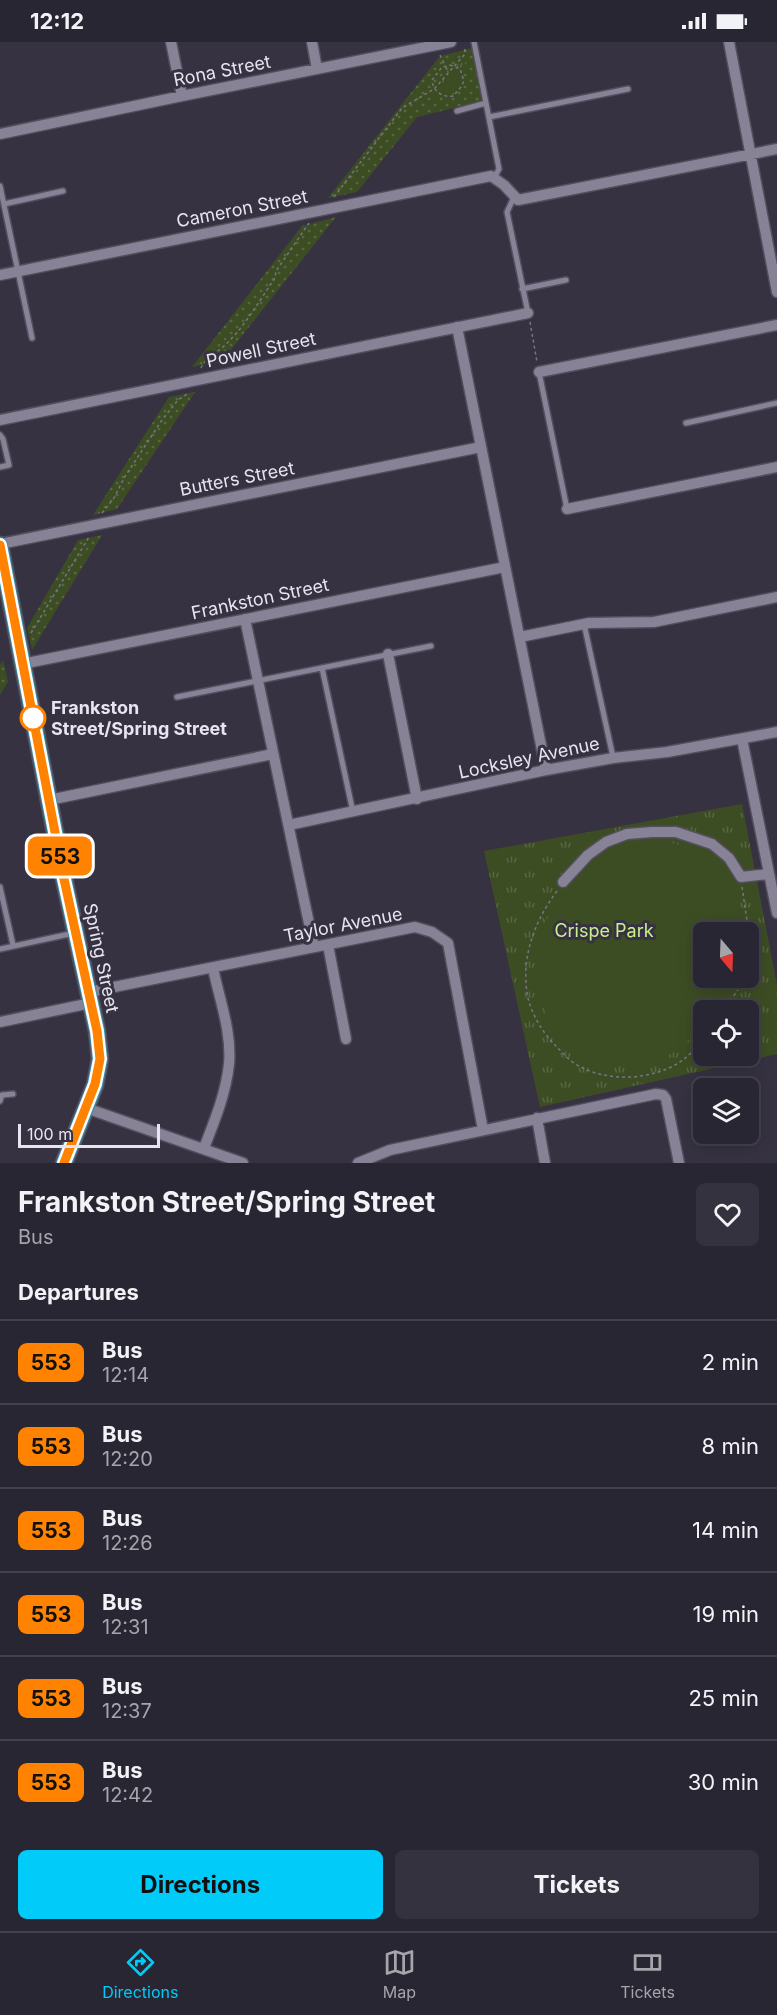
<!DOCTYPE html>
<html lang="en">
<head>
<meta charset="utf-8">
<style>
  body { margin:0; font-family:Inter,sans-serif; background:#34323e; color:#f1f3f6; height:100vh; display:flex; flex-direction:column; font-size:22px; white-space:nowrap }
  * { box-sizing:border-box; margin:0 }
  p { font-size:20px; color:#a5a5ac }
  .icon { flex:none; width:33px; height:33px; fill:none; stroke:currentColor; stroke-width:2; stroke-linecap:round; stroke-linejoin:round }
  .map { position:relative; height:1121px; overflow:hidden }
  .sheet { display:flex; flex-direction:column; background:#282632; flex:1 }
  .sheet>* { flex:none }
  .badge { padding:0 12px; border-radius:9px; font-size:21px; line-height:39px }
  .needle { width:39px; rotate:161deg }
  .fabs { position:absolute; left:693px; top:880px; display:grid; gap:12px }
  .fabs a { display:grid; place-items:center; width:66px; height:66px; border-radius:9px; background:#282632; box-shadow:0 3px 15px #0003,0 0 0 2px #44434d; font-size:30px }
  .scale { position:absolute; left:18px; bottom:15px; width:142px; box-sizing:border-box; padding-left:6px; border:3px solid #e8e5f0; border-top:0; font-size:16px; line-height:21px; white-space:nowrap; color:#e8e5f0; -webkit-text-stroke:4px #363242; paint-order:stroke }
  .map>.badge { position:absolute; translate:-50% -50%; box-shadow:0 0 0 3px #fff }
  h2 { padding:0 18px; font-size:22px; line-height:54px }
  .round { display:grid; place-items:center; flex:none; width:63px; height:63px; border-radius:9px; background:#34323e }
  .summary { display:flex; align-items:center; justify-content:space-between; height:102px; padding:0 18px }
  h1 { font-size:28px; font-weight:700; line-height:45px }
  .cta { display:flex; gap:12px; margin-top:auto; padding:12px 18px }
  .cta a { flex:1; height:69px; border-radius:9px; background:#00cbf9; color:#111; font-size:24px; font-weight:700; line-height:69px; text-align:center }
  .cta a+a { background:#34323e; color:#f1f3f6 }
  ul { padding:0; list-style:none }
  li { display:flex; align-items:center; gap:18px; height:84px; padding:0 18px; border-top:2px solid #44434d }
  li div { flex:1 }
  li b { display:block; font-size:22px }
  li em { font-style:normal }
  li .badge { min-width:66px; font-weight:700; text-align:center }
  .status { display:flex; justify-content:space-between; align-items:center; height:42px; padding:0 30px; background:#282632; direction:ltr }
  .status svg { height:16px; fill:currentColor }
  .tab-bar { display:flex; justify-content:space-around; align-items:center; height:84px; border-top:2px solid #44434d; background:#282632; font-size:16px; color:#a5a5ac }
  .tab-bar a { display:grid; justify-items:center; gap:3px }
  .tab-bar .active { color:#00cbf9 }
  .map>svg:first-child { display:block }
  .grass { fill:url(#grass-dots) }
  .park { fill:url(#park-tufts); fill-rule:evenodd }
  .garden { fill:#3d4d23 }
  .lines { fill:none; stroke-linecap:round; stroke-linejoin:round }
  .service-casing { stroke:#534e5d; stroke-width:8 }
  .minor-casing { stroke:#534e5d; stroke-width:13 }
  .primary-casing { stroke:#534e5d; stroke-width:19 }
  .path { stroke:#787583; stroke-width:1.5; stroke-dasharray:3 3; stroke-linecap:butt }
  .service { stroke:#878296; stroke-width:5 }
  .minor { stroke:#878296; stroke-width:10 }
  .primary { stroke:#388fa9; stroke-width:16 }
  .line-casing { stroke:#fff; stroke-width:14 }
  .line { stroke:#ff8200; stroke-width:9 }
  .stop-dot { fill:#fff; stroke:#ff8200; stroke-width:3 }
  .labels { text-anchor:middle; stroke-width:6; stroke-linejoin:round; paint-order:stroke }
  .street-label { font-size:18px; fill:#e8e5f0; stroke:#363242 }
  .stop-label { font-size:18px; font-weight:bold; fill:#e8e5f0; stroke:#363242; text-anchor:start }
  .park-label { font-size:18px; fill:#c9ef8e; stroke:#363242 }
</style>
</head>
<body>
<div class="status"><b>12:12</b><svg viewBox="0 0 49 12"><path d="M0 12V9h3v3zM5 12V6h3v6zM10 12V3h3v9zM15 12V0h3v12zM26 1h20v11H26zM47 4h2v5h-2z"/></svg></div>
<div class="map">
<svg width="777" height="1121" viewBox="0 0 777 1121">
  <defs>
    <pattern id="grass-dots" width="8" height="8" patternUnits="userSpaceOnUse" patternTransform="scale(1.5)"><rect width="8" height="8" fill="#3d4d23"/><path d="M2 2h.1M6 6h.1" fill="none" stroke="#596643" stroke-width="1.8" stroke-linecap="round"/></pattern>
    <pattern id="park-tufts" width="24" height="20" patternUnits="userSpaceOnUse" patternTransform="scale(1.5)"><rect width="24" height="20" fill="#3d4d23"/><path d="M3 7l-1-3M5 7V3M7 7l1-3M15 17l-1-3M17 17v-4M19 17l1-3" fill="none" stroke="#596643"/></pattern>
  </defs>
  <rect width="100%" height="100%" fill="#363242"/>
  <path class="grass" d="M472 6 482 59 417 75 357 150 328 156 440 14Z
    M336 175 222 319 192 325 302 184Z
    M195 350 117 467 93 473 169 355Z
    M102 493 32 608 27 586 78 498Z
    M3 618 8 640 0 653V623Z"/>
  <path class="park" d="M463 17 466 20 461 26C466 40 460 43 453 54L441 53 437 60 429 53Z
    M742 762 777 943V1012L540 1065 484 809ZM704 891H748V936H704ZM704 969H748V1014H704Z"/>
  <path class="garden" d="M660 798 683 804 716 821 734 845 741 883 740 891H704V936H731L714 969H704L703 982C694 992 685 1003 674 1010 667 1015 657 1017 649 1020 576 1040 524 970 537 902 541 882 556 863 569 847 582 831 603 807 624 802 635 799 648 800 660 798Z"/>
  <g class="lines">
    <g class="service-casing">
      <path id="service" d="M474 0 499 127 494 136
        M457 69 486 61
        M489 75 628 47
        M0 144 32 296
        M514 155 507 170 528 271
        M4 162 63 149
        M522 247 566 238
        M539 330 567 467
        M686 381 777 361
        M0 393 3 397 9 423 0 425
        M584 582 613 715
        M322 626 353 770
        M177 655 431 604
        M0 845 13 903
        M0 907 74 891
        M0 1059 2 1053 13 1052"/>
    </g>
    <g class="minor-casing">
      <path id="minor" d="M171 0 182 54
        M312 0 317 27
        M729 0 777 250
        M0 92 182 54 451 0
        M0 233 491 134 504 143 518 158 777 107
        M457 285 546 728
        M539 330 777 283
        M0 378 528 271
        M567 467 777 425
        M0 502 481 405
        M245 577 314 905
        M520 595 589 581 654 580 777 555
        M388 612 417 757
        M22 622 505 525
        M742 697 777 871
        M49 758 273 712
        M289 783 546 728 613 716 667 710 777 690
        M563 840 588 813 606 800 627 792 652 790H676L712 802 729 816 741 835 769 832
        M328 903 346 997
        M89 950 415 885 432 890 448 901 483 1088
        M0 980 91 961
        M86 1066 243 1121
        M537 1076 545 1121
        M204 1106C215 1078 226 1051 229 1022 232 990 219 956 213 926
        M358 1121 390 1108 656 1052 663 1053 666 1057 679 1121"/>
    </g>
    <g class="primary-casing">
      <path id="primary" d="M0 503 64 837 97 989 100 1017 95 1043 64 1121"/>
    </g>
    <path class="path" d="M440 13 448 30
      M450 23 460 27 464 39 461 45 453 54C442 56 433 49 432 38L442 25Z
      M334 155 402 66 434 47 465 12V7
      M530 280 537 320
      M201 326C206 314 216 312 224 304 244 286 259 259 275 236L276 229 309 181
      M102 471 114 456 124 436 162 378 178 358 187 352
      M31 591 89 495
      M742 845 752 912 748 923
      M557 849C534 880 520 917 528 956 532 973 543 991 555 1003 562 1010 570 1020 579 1024 609 1041 655 1038 683 1018 690 1012 697 1005 704 999
      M724 969 739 946 743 936"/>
    <use href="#service" class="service"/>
    <use href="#minor" class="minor"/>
    <use href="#primary" class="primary"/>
  </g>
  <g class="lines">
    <g class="line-casing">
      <path id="line" d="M0 503 64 837 97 989 100 1017 95 1042 64 1121"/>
    </g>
    <use href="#line" class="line"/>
  </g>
  <circle class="stop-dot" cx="33" cy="676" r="12"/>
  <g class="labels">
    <g class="street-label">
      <text transform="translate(222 29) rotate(-11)" y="6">Rona Street</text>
      <text transform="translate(242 167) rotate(-11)" y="6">Cameron Street</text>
      <text transform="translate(261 308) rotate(-12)" y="6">Powell Street</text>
      <text transform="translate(237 437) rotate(-11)" y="6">Butters Street</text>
      <text transform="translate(260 557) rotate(-12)" y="6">Frankston Street</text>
      <text transform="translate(529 716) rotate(-12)" y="6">Locksley Avenue</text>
      <text transform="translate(343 883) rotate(-11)" y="6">Taylor Avenue</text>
      <text transform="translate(101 916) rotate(78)" y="6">Spring Street</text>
    </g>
    <g class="stop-label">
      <text x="51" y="672">Frankston<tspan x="51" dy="21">Street/Spring Street</tspan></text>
    </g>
    <g class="park-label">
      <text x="604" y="895">Crispe Park</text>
    </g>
  </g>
</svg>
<div class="fabs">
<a><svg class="needle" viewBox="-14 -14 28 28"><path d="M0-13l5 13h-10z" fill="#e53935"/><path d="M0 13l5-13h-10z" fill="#a5a5ac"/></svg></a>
<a><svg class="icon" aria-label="locate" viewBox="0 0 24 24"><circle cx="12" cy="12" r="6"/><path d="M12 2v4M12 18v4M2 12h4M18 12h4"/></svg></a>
<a><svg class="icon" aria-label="layers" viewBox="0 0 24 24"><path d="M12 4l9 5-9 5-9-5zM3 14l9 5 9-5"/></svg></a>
</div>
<div class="scale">100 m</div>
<b class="badge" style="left:60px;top:814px;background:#ff8200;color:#111">553</b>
</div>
<section class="sheet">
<div class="summary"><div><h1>Frankston Street/Spring Street</h1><p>Bus</p></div><a class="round"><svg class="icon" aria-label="heart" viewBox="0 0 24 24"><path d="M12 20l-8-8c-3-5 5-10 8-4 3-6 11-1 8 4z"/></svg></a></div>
<h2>Departures</h2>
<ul>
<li><span class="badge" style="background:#ff8200;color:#111">553</span><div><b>Bus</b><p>12:14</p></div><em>2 min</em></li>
<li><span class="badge" style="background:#ff8200;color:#111">553</span><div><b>Bus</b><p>12:20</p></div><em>8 min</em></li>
<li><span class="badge" style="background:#ff8200;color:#111">553</span><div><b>Bus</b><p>12:26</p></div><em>14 min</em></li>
<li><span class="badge" style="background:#ff8200;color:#111">553</span><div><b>Bus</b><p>12:31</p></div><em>19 min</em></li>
<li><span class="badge" style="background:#ff8200;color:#111">553</span><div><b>Bus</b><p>12:37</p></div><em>25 min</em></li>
<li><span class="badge" style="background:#ff8200;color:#111">553</span><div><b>Bus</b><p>12:42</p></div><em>30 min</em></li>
</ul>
<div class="cta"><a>Directions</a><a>Tickets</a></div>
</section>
<nav class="tab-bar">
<a class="active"><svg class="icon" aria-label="directions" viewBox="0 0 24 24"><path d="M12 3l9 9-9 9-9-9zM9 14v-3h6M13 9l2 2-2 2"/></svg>Directions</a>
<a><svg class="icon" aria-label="map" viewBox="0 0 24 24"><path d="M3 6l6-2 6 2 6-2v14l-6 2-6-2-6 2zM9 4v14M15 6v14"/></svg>Map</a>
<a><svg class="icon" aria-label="tickets" viewBox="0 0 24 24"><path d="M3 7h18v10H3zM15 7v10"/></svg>Tickets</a>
</nav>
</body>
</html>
